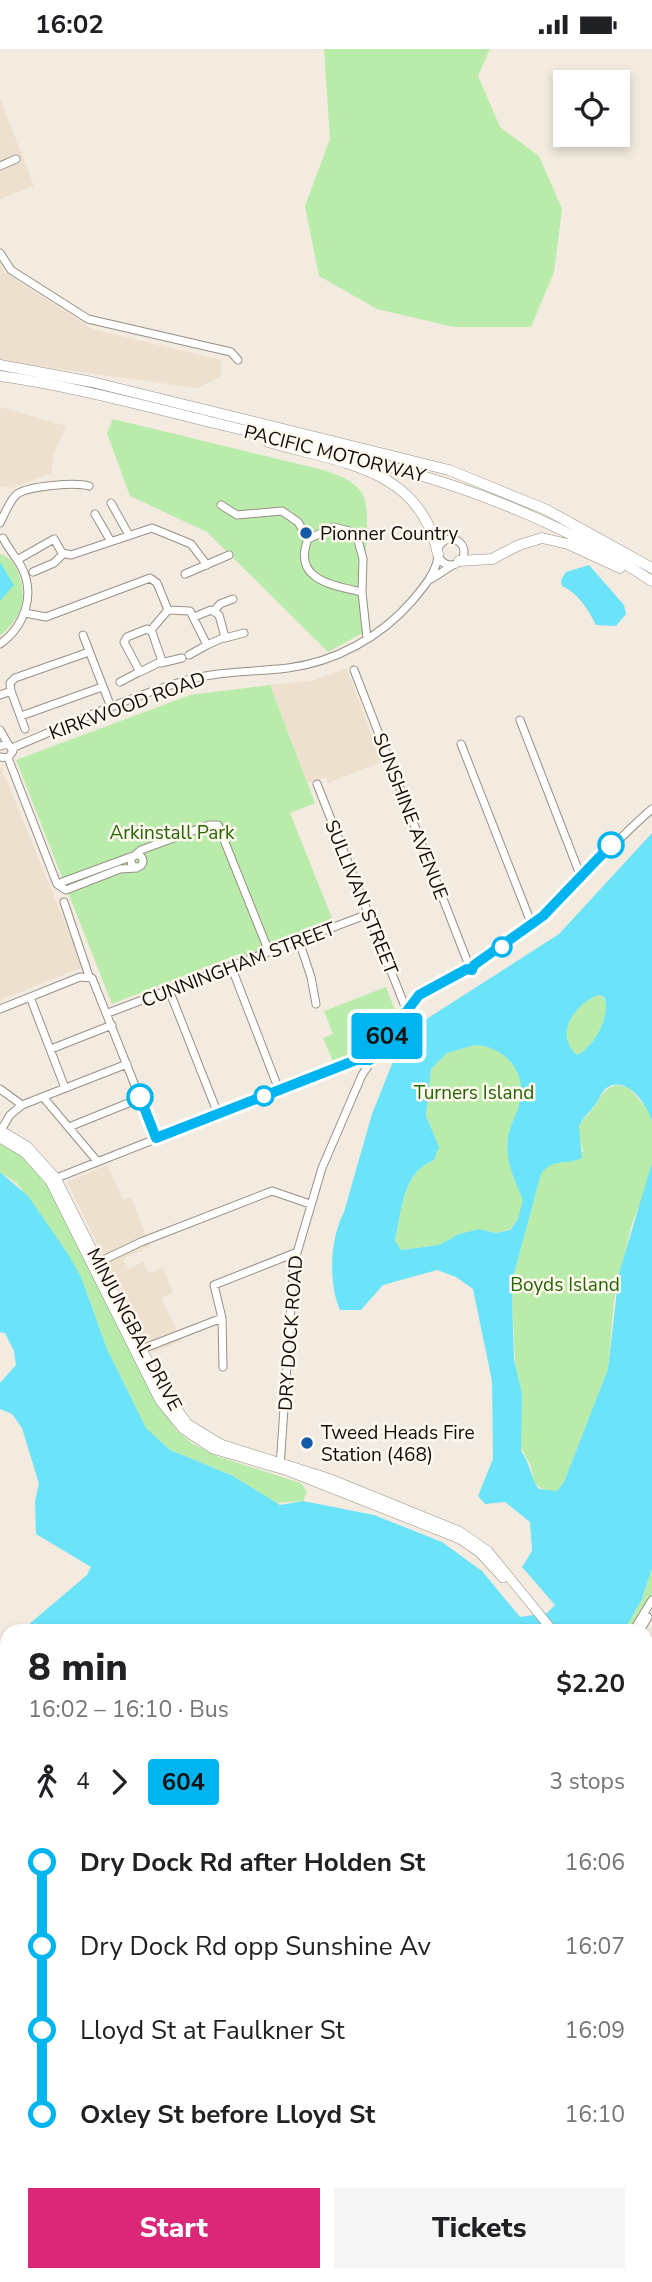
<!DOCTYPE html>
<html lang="en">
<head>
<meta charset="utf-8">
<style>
  body { margin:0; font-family:"Nunito Sans",sans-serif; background:#f6f6f6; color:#202124; height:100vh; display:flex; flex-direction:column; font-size:26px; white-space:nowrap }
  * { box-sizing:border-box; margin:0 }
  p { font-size:23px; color:#757577 }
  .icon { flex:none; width:38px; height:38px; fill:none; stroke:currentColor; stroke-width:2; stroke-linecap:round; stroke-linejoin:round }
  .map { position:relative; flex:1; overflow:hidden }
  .drawer { position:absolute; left:0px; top:1575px; width:653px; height:658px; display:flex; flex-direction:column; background:#fff; border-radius:21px 21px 0 0; box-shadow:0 4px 10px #0003 }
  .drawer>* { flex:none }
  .badge { padding:0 14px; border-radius:5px; font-size:24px; line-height:46px }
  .tools { position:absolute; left:553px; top:21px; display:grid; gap:14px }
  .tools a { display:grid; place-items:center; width:77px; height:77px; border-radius:0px; background:#fff; box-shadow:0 4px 10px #0003; font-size:35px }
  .map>.badge { position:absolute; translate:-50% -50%; box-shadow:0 0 0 4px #fff }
  .legs { display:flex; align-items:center; gap:10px; height:77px; padding:0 28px; font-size:23px }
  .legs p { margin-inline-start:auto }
  .summary { display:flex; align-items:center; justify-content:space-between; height:119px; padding:0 28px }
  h1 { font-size:38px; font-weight:800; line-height:52px }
  .button { display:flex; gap:14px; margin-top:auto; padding:14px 28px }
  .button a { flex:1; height:80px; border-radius:0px; background:#db2777; color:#fff; font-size:28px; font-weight:800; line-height:80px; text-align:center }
  .button a+a { background:#f6f6f6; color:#202124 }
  ul { padding:0 28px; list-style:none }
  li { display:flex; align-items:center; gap:24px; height:84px; font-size:26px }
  li i { display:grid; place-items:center; width:10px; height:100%; margin:0 9px; background:currentColor }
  li i::after { content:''; width:18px; height:18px; margin:-9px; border:5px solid; border-radius:50%; background:#fff }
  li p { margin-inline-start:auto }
  li:first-child i { background:linear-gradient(#0000 50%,currentColor 0) }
  li:last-child i { background:linear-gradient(currentColor 50%,#0000 0) }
  .status { display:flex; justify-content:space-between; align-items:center; height:49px; padding:0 35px; background:#fff; direction:ltr }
  .status svg { height:19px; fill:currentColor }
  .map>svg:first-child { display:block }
  .built { fill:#ede0ce }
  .green { fill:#b9ebab }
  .water { fill:#6be3f9; fill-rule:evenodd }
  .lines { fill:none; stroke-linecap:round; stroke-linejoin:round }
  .minor-casing { stroke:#979085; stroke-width:9 }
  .major-casing { stroke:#979085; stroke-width:10 }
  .highway-casing { stroke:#979085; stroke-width:11 }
  .minor { stroke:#fff; stroke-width:7 }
  .major { stroke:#fff; stroke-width:9 }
  .highway { stroke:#fff; stroke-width:10 }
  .line-1-casing { stroke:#fff; stroke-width:16 }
  .line-1 { stroke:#00b5ef; stroke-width:10 }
  .poi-dot { fill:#1559a9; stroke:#fff8ef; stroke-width:2.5 }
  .stop-1-dot { fill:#fff; stroke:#00b5ef; stroke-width:3.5 }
  .labels { text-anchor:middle; stroke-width:5; stroke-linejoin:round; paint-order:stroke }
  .street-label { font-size:19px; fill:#100d09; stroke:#fff8ef }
  .poi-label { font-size:19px; fill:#100d09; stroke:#fff8ef; text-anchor:start }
  .park-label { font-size:19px; fill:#246702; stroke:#fff8ef }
</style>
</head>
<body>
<div class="status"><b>16:02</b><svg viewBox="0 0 49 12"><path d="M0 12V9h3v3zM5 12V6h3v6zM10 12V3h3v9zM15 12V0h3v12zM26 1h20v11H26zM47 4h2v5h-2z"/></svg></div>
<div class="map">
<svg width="652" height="2233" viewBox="0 0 652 2233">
  <rect width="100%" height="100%" fill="#f3ebdf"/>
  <path class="built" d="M0 50 34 137 0 150Z
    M0 215 4 223 92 280 221 311V328L197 339 0 312Z
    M0 358 66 377 54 404 51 424 12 439 0 438Z
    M344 620H347L382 713 328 734 326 728 308 734 270 636 315 631Z
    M1 718 83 918 0 951V719Z
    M107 1116 123 1151 131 1148 150 1197 123 1210 129 1220 143 1213 149 1224 163 1219 173 1244 161 1249 182 1292 151 1304 67 1133Z
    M251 2226H424L429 2233H250L247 2230Z"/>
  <path class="green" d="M324 0H490L478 27 500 78 539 107 562 160 554 223 531 278H454L377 260 319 227 305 157 330 90Z
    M113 370 319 420C333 424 353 430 362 444 372 460 364 516 364 537 364 552 367 567 368 581L328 603 207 483 130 447 107 384Z
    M0 505C18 510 25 537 22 554 20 567 9 579 0 587Z
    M270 636 315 754 290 764 333 872 241 908 239 905 112 955 16 711 190 646Z
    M386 938 396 964C373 995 369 999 333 1013L323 989 333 985 324 962Z
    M598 946 604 949C612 966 594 998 577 1006 552 985 575 955 598 946Z
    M475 996C503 997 527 1022 521 1052 518 1065 509 1075 508 1089 505 1114 514 1129 524 1151L518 1170 509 1181 496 1184 479 1180 459 1185 439 1196 401 1201 395 1192C402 1162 402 1124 434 1111L439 1098 426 1067 431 1020 447 1004Z
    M617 1036 628 1038 649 1062 652 1072V1114L649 1133 632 1174 614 1250 608 1320 564 1433 557 1442 547 1443 534 1434 531 1417 519 1395 512 1248 514 1225 541 1125C550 1111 560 1112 576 1112L583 1102C574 1069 581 1078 597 1054 603 1044 605 1039 617 1036Z
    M0 1092 25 1108 47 1133 151 1344 177 1382 193 1395 219 1408 301 1434 307 1443 303 1452 275 1454 231 1426 170 1401 146 1380 107 1300 81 1228 17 1134 0 1123Z
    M652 1519V1545L630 1582H624L642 1550Z"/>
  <path class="water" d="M0 513 14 536 0 552Z
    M589 516 624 556 626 565 616 577 596 576C588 560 578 544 562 537L561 531 566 523Z
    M652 784V1072C647 1056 628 1027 608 1038 601 1042 600 1050 595 1056 589 1064 583 1068 579 1078L582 1109C566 1117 553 1108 541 1125L514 1225 512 1248 514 1311 522 1345 521 1402C531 1415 530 1429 539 1440L557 1442 564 1433 608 1320 619 1224 652 1114V1519L642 1550 624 1582H21L87 1526 91 1518 36 1485 35 1452 39 1435 22 1379 12 1365 0 1360V1334L16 1316 14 1302 5 1284 0 1283V1123L28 1147 68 1205 81 1228 107 1300 146 1379 170 1401 231 1426 280 1456 303 1452 374 1466 442 1493 482 1522 520 1568 547 1564 555 1556 522 1518 532 1502 530 1473 505 1453 485 1455 478 1447 493 1410 492 1332 473 1240 456 1228 437 1221 383 1236 361 1261H340C328 1234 330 1189 344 1163L372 1065 398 1000 425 971 559 885ZM598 946 604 948C612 966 594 998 577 1006 553 985 575 955 598 946ZM475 996C503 997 527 1022 520 1052 518 1065 509 1075 508 1089 505 1114 514 1129 523 1151L518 1170 510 1181 496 1184 479 1180 459 1185 439 1196 401 1201 395 1192C402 1161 402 1124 434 1111L439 1098 426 1067 431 1020 447 1004Z
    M7 1597V1822L0 1831V1604Z
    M0 2016 7 2043V2226H199L207 2233H0Z"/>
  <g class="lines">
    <g class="minor-casing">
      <path id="minor" d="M0 117 16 110
        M0 204 11 221 88 270 231 303 238 311
        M111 454 129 486
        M221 456 237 466 282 462 298 473 308 490C292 531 332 536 362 543L367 590
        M95 465 110 491
        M0 474C4 466 10 451 17 445 29 437 75 433 89 437
        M308 490 334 478 356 484 363 510 362 543
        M438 503a13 13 0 1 1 26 0a13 13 0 1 1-26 0Z
        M17 511 54 490 62 504 71 506 152 479 191 495 207 516
        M33 523 54 514 63 505
        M185 525 229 506
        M431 530 453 516
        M214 562 220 555 233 550
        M25 564 46 568 150 529 157 534 168 561
        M194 568 211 561 219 566 225 588 207 596
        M147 580 152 583 162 612 140 623 124 593 127 588Z
        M151 581 168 561 190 562 207 596 189 606
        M83 586 109 653
        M225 589 244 584
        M0 595C25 577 36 545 21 517 15 507 8 499 3 489
        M161 614 182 609
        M354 621 468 914
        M120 633 139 623
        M11 642 10 634 15 629 89 603
        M0 646 11 642 25 680
        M21 667 102 638
        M520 671 581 828
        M0 681 8 695
        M461 695 532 876
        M0 697 8 695 13 702 8 709 0 708
        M12 699C69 675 127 649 187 631 220 622 254 623 288 619 335 613 381 588 412 552 423 539 437 523 438 506
        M8 709 57 835
        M317 735 406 960
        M131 812a6 6 0 1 1 12 0a6 6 0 1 1-12 0Z
        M134 807 141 801 209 776H218L269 903
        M57 835 66 841 120 820 137 819
        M57 835 133 807
        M64 853 89 927
        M299 892 311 928 316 955
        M231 917 279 1041
        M169 941 218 1065
        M30 948 65 1039
        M0 960 80 928 92 929 156 1089
        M108 964 368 865
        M51 1000 112 976
        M0 1040 22 1056
        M43 1048 97 1112
        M69 1078 141 1049
        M1 1081 10 1066 22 1056 127 1015
        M54 1130 356 1011H370
        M99 1213 141 1193 272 1142 310 1155
        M142 1300 222 1269
        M223 1318 222 1269 214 1236 295 1204
        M280 1418 294 1214 322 1119 362 1026 400 969 423 942 467 920 472 921 474 916C540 886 596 807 652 760
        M633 1582 652 1551
        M640 1582 648 1568
        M646 1785 652 1801
        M7 1908 4 1936 7 1949
        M646 2010 652 2007
        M646 2025 652 2042
        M646 2179 652 2176
        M229 2226 236 2233
        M432 2226 438 2233
        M528 2226 530 2233
        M566 2226 568 2233
        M487 2233 508 2226"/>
    </g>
    <g class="major-casing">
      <path id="major" d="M0 1081 27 1097 56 1129 163 1342 188 1375 221 1395 328 1429 459 1482 488 1502 553 1582
        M0 1089 25 1104 50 1132 160 1352 183 1380 213 1400 288 1422 460 1490 479 1503 503 1529
        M634 1582V1581
        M608 2226 609 2233
        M618 2226 620 2233"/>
    </g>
    <g class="highway-casing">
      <path id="highway" d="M0 316 92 333 449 421 547 461 652 519
        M0 327C77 338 152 359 227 377 384 414 514 442 652 532
        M268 393C340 414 420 418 438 505
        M459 512 492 510 519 496 542 489 568 495 620 519"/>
    </g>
    <use href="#minor" class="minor"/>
    <use href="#major" class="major"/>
    <use href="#highway" class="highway"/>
  </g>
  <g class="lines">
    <g class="line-1-casing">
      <path id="line-1" d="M140 1048 156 1089 356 1011H370L419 946 467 920 472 921 474 916 543 867 611 796"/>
    </g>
    <use href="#line-1" class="line-1"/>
  </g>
  <g class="poi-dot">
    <circle cx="306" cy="484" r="7"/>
    <circle cx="307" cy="1394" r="7"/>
  </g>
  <g class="stop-1-dot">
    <circle cx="611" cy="796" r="12"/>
    <circle cx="502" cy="898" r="9"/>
    <circle cx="264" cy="1047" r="9"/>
    <circle cx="140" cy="1048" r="12"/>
  </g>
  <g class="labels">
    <g class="street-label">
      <text transform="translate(335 404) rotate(14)" y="7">PACIFIC MOTORWAY</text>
      <text transform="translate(127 656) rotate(-20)" y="7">KIRKWOOD ROAD</text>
      <text transform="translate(411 767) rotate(69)" y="7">SUNSHINE AVENUE</text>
      <text transform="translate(362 848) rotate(68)" y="7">SULLIVAN STREET</text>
      <text transform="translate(238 915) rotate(-21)" y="7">CUNNINGHAM STREET</text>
      <text transform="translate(135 1280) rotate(62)" y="7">MINJUNGBAL DRIVE</text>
      <text transform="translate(290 1284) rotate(-86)" y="7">DRY DOCK ROAD</text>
    </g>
    <g class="poi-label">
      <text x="320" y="491">Pionner Country</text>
      <text x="321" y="1390">Tweed Heads Fire<tspan x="321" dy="22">Station (468)</tspan></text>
    </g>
    <g class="park-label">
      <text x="172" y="790">Arkinstall Park</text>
      <text x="474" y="1050">Turners Island</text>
      <text x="565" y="1242">Boyds Island</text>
    </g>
  </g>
</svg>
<div class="tools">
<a><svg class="icon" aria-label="locate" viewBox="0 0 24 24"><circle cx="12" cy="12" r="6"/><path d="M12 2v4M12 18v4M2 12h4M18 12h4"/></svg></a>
</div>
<b class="badge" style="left:387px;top:987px;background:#00b5ef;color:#111">604</b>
<section class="drawer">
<div class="summary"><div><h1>8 min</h1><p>16:02 – 16:10 · Bus</p></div><b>$2.20</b></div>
<div class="legs"><svg class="icon" aria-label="walk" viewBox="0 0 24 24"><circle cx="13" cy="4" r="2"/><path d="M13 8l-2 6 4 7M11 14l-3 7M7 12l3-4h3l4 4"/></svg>4<svg class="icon" aria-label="forward" viewBox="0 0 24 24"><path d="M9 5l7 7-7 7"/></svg><b class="badge" style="background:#00b5ef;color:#111">604</b><p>3 stops</p></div>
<ul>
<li><i style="color:#00b5ef"></i><b>Dry Dock Rd after Holden St</b><p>16:06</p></li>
<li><i style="color:#00b5ef"></i><span>Dry Dock Rd opp Sunshine Av</span><p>16:07</p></li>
<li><i style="color:#00b5ef"></i><span>Lloyd St at Faulkner St</span><p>16:09</p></li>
<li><i style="color:#00b5ef"></i><b>Oxley St before Lloyd St</b><p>16:10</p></li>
</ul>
<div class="button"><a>Start</a><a>Tickets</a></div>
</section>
</div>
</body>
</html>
